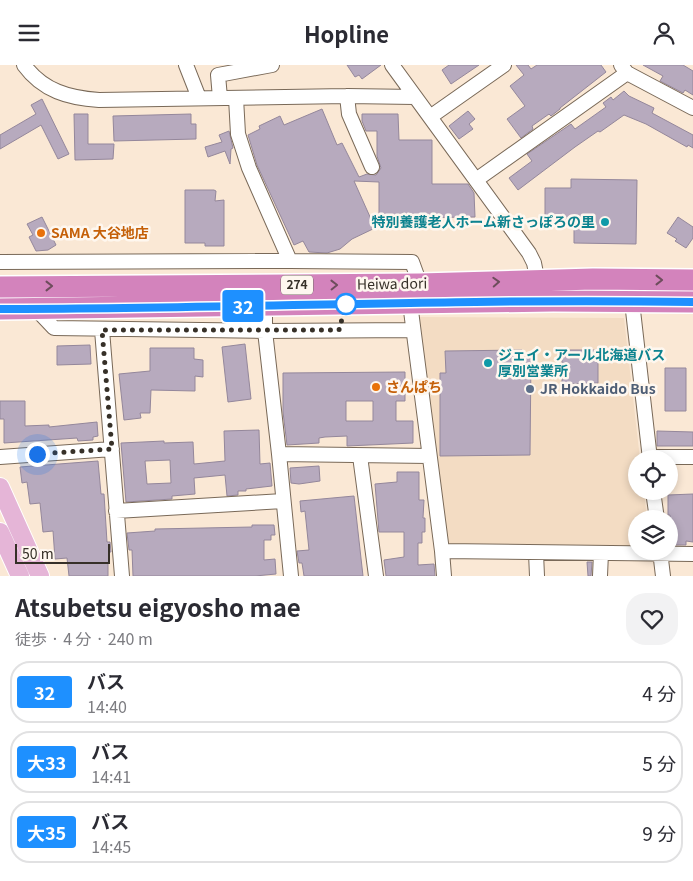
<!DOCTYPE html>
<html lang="ja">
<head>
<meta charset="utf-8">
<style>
  body { margin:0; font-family:Georgia,"Noto Sans JP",serif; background:#f2f2f3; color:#2b2b33; height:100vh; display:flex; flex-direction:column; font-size:19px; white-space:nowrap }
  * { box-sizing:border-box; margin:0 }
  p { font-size:16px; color:#7c7c81 }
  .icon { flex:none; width:28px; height:28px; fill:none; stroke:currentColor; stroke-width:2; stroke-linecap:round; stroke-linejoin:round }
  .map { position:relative; height:511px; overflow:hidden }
  .details { display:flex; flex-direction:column; background:#fff; flex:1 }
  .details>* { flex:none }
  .badge { padding:0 10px; border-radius:4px; font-size:18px; line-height:32px }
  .buttons { position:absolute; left:628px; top:385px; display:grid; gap:10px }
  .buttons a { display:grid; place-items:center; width:50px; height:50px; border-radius:50%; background:#fff; box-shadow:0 2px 8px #0003; font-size:25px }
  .scale { position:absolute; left:15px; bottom:12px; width:95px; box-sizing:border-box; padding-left:5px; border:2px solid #363028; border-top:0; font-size:14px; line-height:18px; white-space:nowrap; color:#363028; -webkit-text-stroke:4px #fef7ef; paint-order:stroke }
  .you { position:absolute; width:25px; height:25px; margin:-12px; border:4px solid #fff; border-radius:50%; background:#1a73e8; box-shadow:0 0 0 8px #1a73e833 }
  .map>.badge { position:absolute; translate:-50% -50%; box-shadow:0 0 0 2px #fff }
  .round { display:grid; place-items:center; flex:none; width:52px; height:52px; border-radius:20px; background:#f2f2f3 }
  .headline { display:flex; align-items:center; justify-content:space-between; height:85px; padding:0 15px }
  h1 { font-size:24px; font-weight:700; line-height:38px }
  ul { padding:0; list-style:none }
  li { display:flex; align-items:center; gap:15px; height:62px; margin:0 10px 8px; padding:0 5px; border:2px solid #e1e1e2; border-radius:20px }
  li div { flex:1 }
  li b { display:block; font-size:19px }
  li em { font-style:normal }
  li .badge { min-width:55px; font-weight:700; text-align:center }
  header { display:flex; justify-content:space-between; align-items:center; height:65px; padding:0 15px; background:#fff; font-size:22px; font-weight:700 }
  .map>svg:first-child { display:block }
  .built { fill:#f3dcc3 }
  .building { fill:#b7aabe; stroke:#94879b; fill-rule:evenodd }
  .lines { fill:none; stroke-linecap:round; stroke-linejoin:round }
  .minor-casing { stroke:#796958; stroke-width:16 }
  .major-casing { stroke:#fff; stroke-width:20 }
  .highway-casing { stroke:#fff; stroke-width:24 }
  .minor { stroke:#fff; stroke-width:14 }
  .major { stroke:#e5b5d7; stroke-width:18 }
  .highway { stroke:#d383bc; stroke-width:21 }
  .oneway { stroke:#6d4d5c }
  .line-casing { stroke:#fff; stroke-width:11 }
  .line { stroke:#1e90ff; stroke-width:8 }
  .walk { stroke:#363028; stroke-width:5; stroke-dasharray:0 9 }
  .culture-dot { fill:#0f9aa8; stroke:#fef7ef; stroke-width:2 }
  .food-dot { fill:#e8710a; stroke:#fef7ef; stroke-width:2 }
  .stop-dot { fill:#fff; stroke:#1e90ff; stroke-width:2.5 }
  .service-dot { fill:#5c6f8a; stroke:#fef7ef; stroke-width:2 }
  .labels { text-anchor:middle; stroke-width:5; stroke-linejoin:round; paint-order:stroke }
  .shield { fill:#fef7ef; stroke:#726c64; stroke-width:1 }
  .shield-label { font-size:12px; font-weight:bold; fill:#363028 }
  .culture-label { font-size:14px; font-weight:bold; fill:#0d838f; stroke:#fef7ef; text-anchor:end }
  .food-label { font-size:14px; font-weight:bold; fill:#c56008; stroke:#fef7ef; text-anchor:start }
  .street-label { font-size:14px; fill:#363028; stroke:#fef7ef }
  .service-label { font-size:14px; font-weight:bold; fill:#4e5e75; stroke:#fef7ef; text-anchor:start }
</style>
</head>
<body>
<header><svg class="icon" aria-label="menu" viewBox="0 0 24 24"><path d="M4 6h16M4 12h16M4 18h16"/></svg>Hopline<svg class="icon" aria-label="person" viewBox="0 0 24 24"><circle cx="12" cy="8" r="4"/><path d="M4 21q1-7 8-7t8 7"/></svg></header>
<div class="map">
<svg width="693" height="511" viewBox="0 0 693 511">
  <rect width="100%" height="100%" fill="#fae8d5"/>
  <path class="built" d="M419 252 624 253 640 394H636V426H644L647 454H636V483H453L447 477Z"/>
  <path class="building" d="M347 0H381L362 14 359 10 355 12Z
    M449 0H479L451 19 442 5Z
    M516 0H528L531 4 537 0H601L606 7 560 43V44L551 51 549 49 532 61 533 64 521 73 507 54 525 41 510 21 524 10Z
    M643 0H683L693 6V30L685 25 683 28 660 16 663 11Z
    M624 26 629 31 654 43 652 48 693 70V83L688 80 687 82 646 59 624 50 600 67 598 66 575 82 518 125 509 113 532 96 527 89 571 59 575 64 606 42 603 38 611 32 613 35Z
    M42 34 69 89 58 94 41 60 0 84V70L36 49 31 40Z
    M322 44 337 80 342 78 359 112 367 109 376 110 381 103 377 91V66H366L362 56V49H398L399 75H432V119H468L474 128 475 152 379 153V117L354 116 375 163 352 174 340 184 327 188 309 187 303 176 294 180 257 100 248 70 260 64 259 61 280 51 284 60Z
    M468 46 475 54 469 59 473 64 459 74 449 61Z
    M74 49H88V79H114L113 94 75 95Z
    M191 49V59H196V74L114 76 113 51Z
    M229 66 233 83 231 84 230 99 225 86 208 92 205 82 222 77 219 70Z
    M571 114 637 115 636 179 574 178V159H545V123H571Z
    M185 125H214L216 126 215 136 224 135V181H205V178H185Z
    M42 152 56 180 48 185 36 186 29 172 33 170 27 159Z
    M678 152 693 162V173L686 183 675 176 677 174 667 168Z
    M245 279 251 334 228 337 222 282Z
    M90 280 91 299 57 300V281Z
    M150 283H194V294L203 295V312L195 311V326L151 325 150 348H140L141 353 124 355 119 309 150 306Z
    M522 285V292H531L530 390 440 391V308H446L445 286Z
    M562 285H598V318L562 319Z
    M665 303H686V346H665Z
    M405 307V336H396V356H413V378L347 381V371L325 372 319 373V378L287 380 283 347V308ZM346 336H373V356H346Z
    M0 336H25V361L49 360V362L97 357 98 371 93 372V375L78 376 77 373 4 378V354H0Z
    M259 365 260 399 270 398 272 421 246 424V426H238V430L227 431 225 410 194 413 195 429 172 431V434L126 437 121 378 164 376V378L193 377 194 399 225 396 224 366ZM170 395 171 418 147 419 145 396Z
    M657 366 693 367V381H657Z
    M98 396 101 429H104L107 477H110L111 487H109V497H108V511H69L67 493 55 494 53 466 43 467 40 438 30 439 27 417 22 418 20 402Z
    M319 401 320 416 299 419 291 418 290 403Z
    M397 407H419V435H424L423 453H425V467H422V478H418V500L434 499 435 511H386L384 495 404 492V467H379L375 419 397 417Z
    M693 429V477L686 476V480H670V450H668V430Z
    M354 431 363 511H304L302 498H299L297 486 309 485 305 446 301 447 300 436Z
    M252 460H274L275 470H271V475H264V495L275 494 276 509 255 511H133L132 485H129L127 468 155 466V464L252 462Z
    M587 497H592L591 511H588Z"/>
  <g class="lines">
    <g class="minor-casing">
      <path id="minor" d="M24 0C43 26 69 33 99 35L347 31 415 32
        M186 0 199 33
        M392 0 529 188 534 198 539 223
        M621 0 627 8 693 43
        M347 31 349 49 372 102
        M220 33 218 10 272 0
        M236 33 238 69 249 103 290 196 412 197 420 219
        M430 52 504 0
        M476 115 627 8
        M0 197 290 196
        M631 228 650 394
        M265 233V266L279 389 291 511
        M410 238 442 486 693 489
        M36 244 54 263 265 266 413 265
        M102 265 122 511
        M279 389 429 391
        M360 391 376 511
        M0 392 112 384
        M650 392H693
        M653 426 657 454
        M116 446 283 436
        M442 486 444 511
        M660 486 663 511
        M536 488 537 511
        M600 511 601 488"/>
    </g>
    <g class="major-casing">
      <path id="major" d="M0 422 40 511
        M0 467 20 511"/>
    </g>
    <g class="highway-casing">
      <path id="highway" d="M0 222 420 219 593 214 693 215
        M0 244 553 236 693 237"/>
    </g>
    <use href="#minor" class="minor"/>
    <use href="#major" class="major"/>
    <use href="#highway" class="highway"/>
  </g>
  <defs><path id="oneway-chevron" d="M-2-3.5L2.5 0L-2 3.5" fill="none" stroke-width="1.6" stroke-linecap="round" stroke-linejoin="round" transform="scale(1.25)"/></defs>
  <g class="oneway">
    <use href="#oneway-chevron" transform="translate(659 215)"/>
    <use href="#oneway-chevron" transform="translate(496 217) rotate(-3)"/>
    <use href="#oneway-chevron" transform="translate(334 220) rotate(-1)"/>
    <use href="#oneway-chevron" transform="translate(49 221)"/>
  </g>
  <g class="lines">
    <g class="line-casing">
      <path id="line" d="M0 244C231 244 462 233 693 237"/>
    </g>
    <use href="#line" class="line"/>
    <path class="walk" d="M37 389 112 384 102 265H339L346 239"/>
  </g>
  <g class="culture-dot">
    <circle cx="605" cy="157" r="5"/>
    <circle cx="488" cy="298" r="5"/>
  </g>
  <g class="food-dot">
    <circle cx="41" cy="168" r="5"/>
    <circle cx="376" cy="322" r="5"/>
  </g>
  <circle class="stop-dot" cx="346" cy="239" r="10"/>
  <circle class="service-dot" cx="530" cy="324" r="5"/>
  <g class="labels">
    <rect class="shield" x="281" y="210.5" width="32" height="19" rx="4"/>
    <g class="shield-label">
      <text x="297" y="224">274</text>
    </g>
    <g class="culture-label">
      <text x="595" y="162">特別養護老人ホーム新さっぽろの里</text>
      <text x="498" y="295" text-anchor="start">ジェイ・アール北海道バス<tspan x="498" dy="16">厚別営業所</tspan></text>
    </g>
    <g class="food-label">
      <text x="51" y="173">SAMA 大谷地店</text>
      <text x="386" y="327">さんぱち</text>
    </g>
    <g class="street-label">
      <text transform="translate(392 219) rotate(-1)" y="5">Heiwa dori</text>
    </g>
    <g class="service-label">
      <text x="540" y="329">JR Hokkaido Bus</text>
    </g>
  </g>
</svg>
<div class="buttons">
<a><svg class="icon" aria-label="locate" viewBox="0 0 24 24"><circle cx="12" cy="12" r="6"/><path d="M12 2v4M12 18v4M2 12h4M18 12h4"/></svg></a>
<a><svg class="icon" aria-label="layers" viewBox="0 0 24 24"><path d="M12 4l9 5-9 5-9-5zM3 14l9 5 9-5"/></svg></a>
</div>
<div class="scale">50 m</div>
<div class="you" style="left:37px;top:389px"></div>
<b class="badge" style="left:243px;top:241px;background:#1e90ff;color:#fff">32</b>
</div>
<section class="details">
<div class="headline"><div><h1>Atsubetsu eigyosho mae</h1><p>徒歩 · 4 分 · 240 m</p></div><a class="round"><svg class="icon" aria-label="heart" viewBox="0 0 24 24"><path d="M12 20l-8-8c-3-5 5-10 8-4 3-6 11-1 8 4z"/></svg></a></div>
<ul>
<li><span class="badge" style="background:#1e90ff;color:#fff">32</span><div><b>バス</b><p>14:40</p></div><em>4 分</em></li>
<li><span class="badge" style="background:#1e90ff;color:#fff">大33</span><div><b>バス</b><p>14:41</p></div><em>5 分</em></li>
<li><span class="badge" style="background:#1e90ff;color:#fff">大35</span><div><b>バス</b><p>14:45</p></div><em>9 分</em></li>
</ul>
</section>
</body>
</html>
